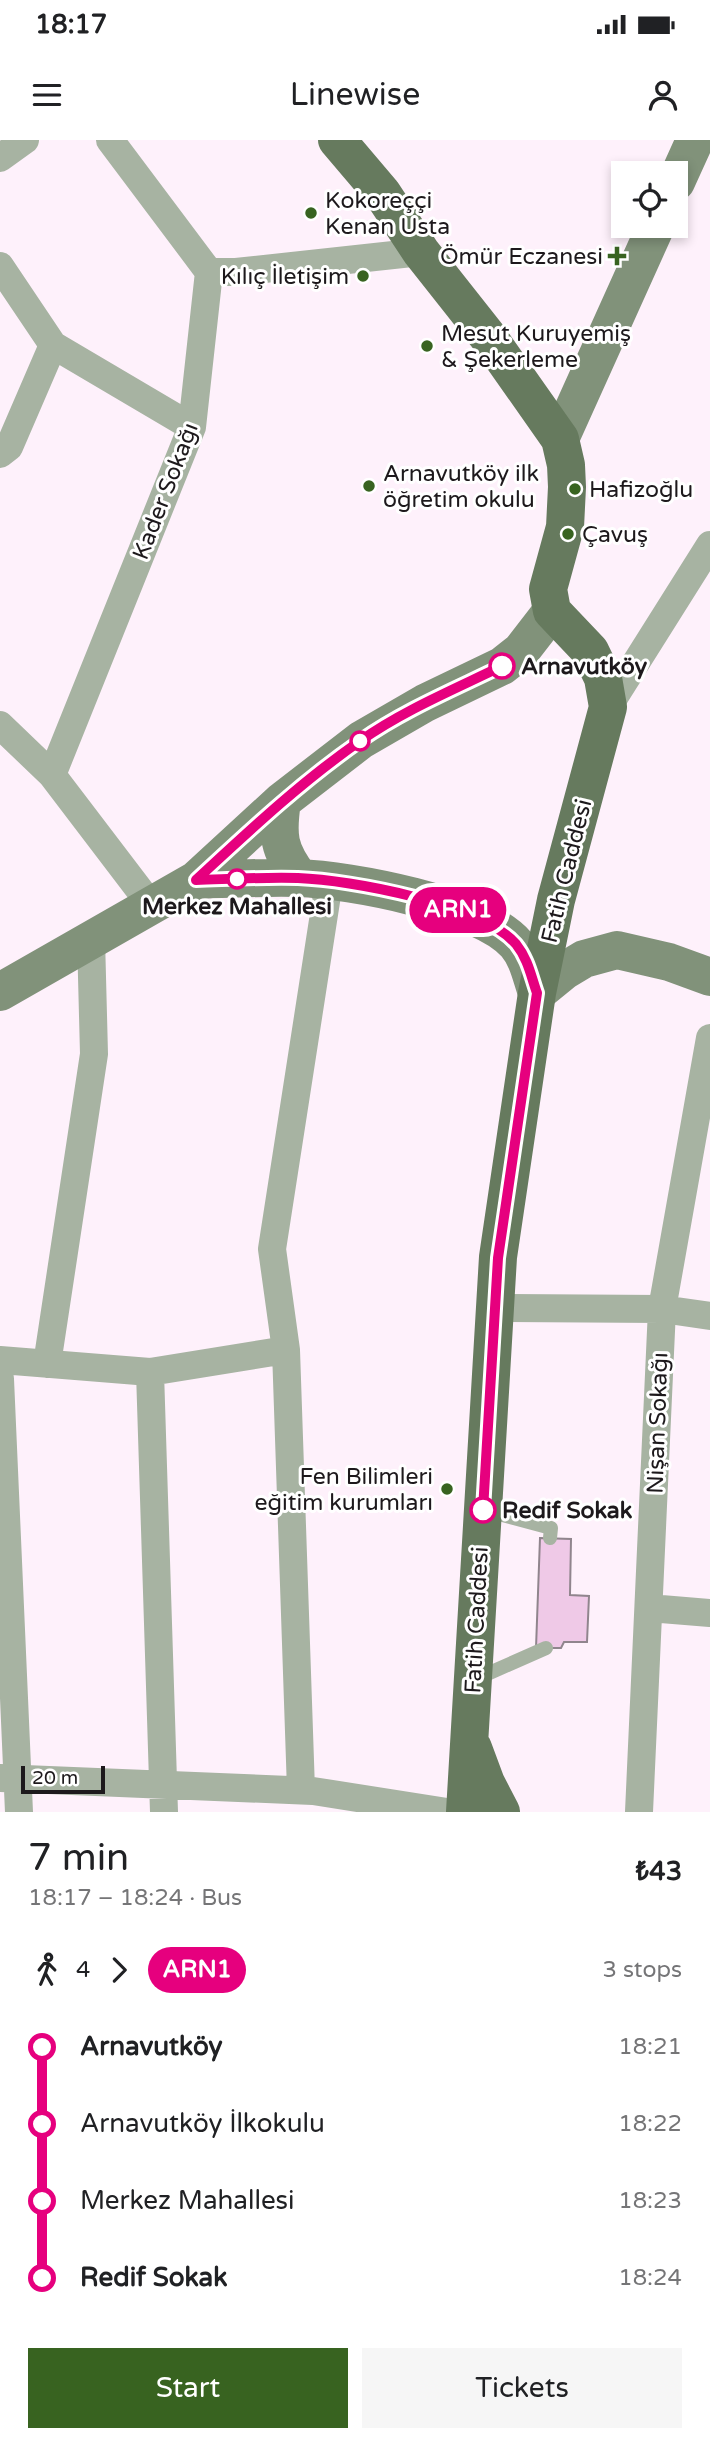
<!DOCTYPE html>
<html lang="en">
<head>
<meta charset="utf-8">
<style>
  body { margin:0; font-family:"Varela Round",sans-serif; background:#f6f6f6; color:#202124; height:100vh; display:flex; flex-direction:column; font-size:26px; white-space:nowrap }
  * { box-sizing:border-box; margin:0 }
  p { font-size:23px; color:#757577 }
  .icon { flex:none; width:38px; height:38px; fill:none; stroke:currentColor; stroke-width:2; stroke-linecap:round; stroke-linejoin:round }
  .map { position:relative; height:1672px; overflow:hidden }
  .side { display:flex; flex-direction:column; background:#fff; flex:1 }
  .side>* { flex:none }
  .badge { padding:0 14px; border-radius:23px; font-size:24px; line-height:46px }
  .fabs { position:absolute; left:611px; top:21px; display:grid; gap:14px }
  .fabs a { display:grid; place-items:center; width:77px; height:77px; border-radius:0px; background:#fff; box-shadow:0 4px 10px #0003; font-size:35px }
  .scale { position:absolute; left:21px; bottom:18px; width:84px; box-sizing:border-box; padding-left:7px; border:4px solid #1d191c; border-top:0; font-size:19px; line-height:24px; white-space:nowrap; color:#1d191c; -webkit-text-stroke:5px #fff; paint-order:stroke }
  .map>.badge { position:absolute; translate:-50% -50%; box-shadow:0 0 0 4px #fff }
  .legs { display:flex; align-items:center; gap:10px; height:77px; padding:0 28px; font-size:23px }
  .legs p { margin-inline-start:auto }
  .summary { display:flex; align-items:center; justify-content:space-between; height:119px; padding:0 28px }
  h1 { font-size:38px; font-weight:600; line-height:52px }
  .button { display:flex; gap:14px; margin-top:auto; padding:14px 28px }
  .button a { flex:1; height:80px; border-radius:0px; background:#386320; color:#fff; font-size:28px; font-weight:600; line-height:80px; text-align:center }
  .button a+a { background:#f6f6f6; color:#202124 }
  ul { padding:0 28px; list-style:none }
  li { display:flex; align-items:center; gap:24px; height:77px; font-size:26px }
  li i { display:grid; place-items:center; width:10px; height:100%; margin:0 9px; background:currentColor }
  li i::after { content:''; width:18px; height:18px; margin:-9px; border:5px solid; border-radius:50%; background:#fff }
  li p { margin-inline-start:auto }
  li:first-child i { background:linear-gradient(#0000 50%,currentColor 0) }
  li:last-child i { background:linear-gradient(currentColor 50%,#0000 0) }
  .status { display:flex; justify-content:space-between; align-items:center; height:49px; padding:0 35px; background:#fff; direction:ltr }
  .status svg { height:19px; fill:currentColor }
  header { display:flex; justify-content:space-between; align-items:center; height:91px; padding:0 28px; background:#fff; font-size:32px; font-weight:600 }
  .map>svg:first-child { display:block }
  .building { fill:#efc9e7; stroke:#90858d; stroke-width:2 }
  .lines { fill:none; stroke-linecap:round; stroke-linejoin:round }
  .lane { stroke:#a7b3a2; stroke-width:14 }
  .street { stroke:#a7b3a2; stroke-width:28 }
  .secondary { stroke:#81927a; stroke-width:38 }
  .primary { stroke:#667a5e; stroke-width:38 }
  .line-1-casing { stroke:#fff; stroke-width:16 }
  .line-1 { stroke:#e6007e; stroke-width:10 }
  .poi-dot { fill:#386320; stroke:#fff; stroke-width:2.5 }
  .stop-1-dot { fill:#fff; stroke:#e6007e; stroke-width:3.5 }
  .labels { text-anchor:middle; stroke-width:6; stroke-linejoin:round; paint-order:stroke }
  .poi-label { font-size:23px; fill:#1d191c; stroke:#fff; text-anchor:start }
  .street-label { font-size:23px; fill:#1d191c; stroke:#fff }
  .stop-label { font-size:23px; font-weight:bold; fill:#1d191c; stroke:#fff; text-anchor:start }
</style>
</head>
<body>
<div class="status"><b>18:17</b><svg viewBox="0 0 49 12"><path d="M0 12V9h3v3zM5 12V6h3v6zM10 12V3h3v9zM15 12V0h3v12zM26 1h20v11H26zM47 4h2v5h-2z"/></svg></div>
<header><svg class="icon" aria-label="menu" viewBox="0 0 24 24"><path d="M4 6h16M4 12h16M4 18h16"/></svg>Linewise<svg class="icon" aria-label="person" viewBox="0 0 24 24"><circle cx="12" cy="8" r="4"/><path d="M4 21q1-7 8-7t8 7"/></svg></header>
<div class="map">
<svg width="710" height="1672" viewBox="0 0 710 1672">
  <rect width="100%" height="100%" fill="#fef1fb"/>
  <path class="building" d="M540 1398 571 1399 570 1455 589 1456 587 1502H564L561 1508H536Z"/>
  <g class="lines">
    <path class="lane" d="M484 1370 551 1388 550 1398
      M478 1538 546 1508"/>
    <path class="street" d="M0 18 25 0
      M0 126 53 205 192 287
      M209 132H236L421 112
      M0 314 9 307 53 205
      M608 567 710 405
      M0 585 52 635 151 765
      M52 635 192 287 209 132 110 0
      M495 1168 662 1169 710 1176
      M0 1220 150 1232 286 1210
      M47 1224 94 914 91 798
      M150 1232 164 1672
      M0 1239 19 1672
      M649 1468 710 1473
      M0 1638 313 1651 447 1672
      M301 1650 286 1210 272 1109 329 742
      M639 1672 662 1169 710 898"/>
    <path class="secondary" d="M676 42 695 0
      M560 299 656 86
      M282 661C277 695 278 710 300 738
      M196 740C230 739 264 737 298 738 351 740 481 764 516 804 528 818 531 836 537 853L564 831 584 819 617 810 669 822 710 837
      M0 852 196 740 282 661 361 600 425 563 502 526 521 511 552 471"/>
    <path class="primary" d="M337 0 382 53 421 112 489 198 560 299 566 325 567 347 565 387 548 449 552 471 590 511 603 538 608 567 556 760 537 853 498 1117 465 1672
      M473 1608 486 1643 501 1672"/>
  </g>
  <g class="lines">
    <g class="line-1-casing">
      <path id="line-1" d="M483 1370 498 1118 537 853C531 836 528 819 516 804 481 764 351 740 298 738 264 737 230 739 196 740 249 691 301 642 360 601 404 570 455 549 502 526"/>
    </g>
    <use href="#line-1" class="line-1"/>
  </g>
  <g class="poi-dot">
    <circle cx="311" cy="73" r="7"/>
    <path d="M613.5 105.5h7v7h7v7h-7v7h-7v-7h-7v-7h7z"/>
    <circle cx="363" cy="136" r="7"/>
    <circle cx="427" cy="206" r="7"/>
    <circle cx="369" cy="346" r="7"/>
    <circle cx="575" cy="349" r="7"/>
    <circle cx="568" cy="394" r="7"/>
    <circle cx="447" cy="1349" r="7"/>
  </g>
  <g class="stop-1-dot">
    <circle cx="502" cy="526" r="12"/>
    <circle cx="360" cy="601" r="9"/>
    <circle cx="237" cy="739" r="9"/>
    <circle cx="483" cy="1370" r="12"/>
  </g>
  <g class="labels">
    <g class="poi-label">
      <text x="325" y="68">Kokoreççi<tspan x="325" dy="26">Kenan Usta</tspan></text>
      <text x="603" y="124" text-anchor="end">Ömür Eczanesi</text>
      <text x="349" y="144" text-anchor="end">Kılıç İletişim</text>
      <text x="441" y="201">Mesut Kuruyemiş<tspan x="441" dy="26">&amp; Şekerleme</tspan></text>
      <text x="383" y="341">Arnavutköy ilk<tspan x="383" dy="26">öğretim okulu</tspan></text>
      <text x="589" y="357">Hafizoğlu</text>
      <text x="582" y="402">Çavuş</text>
      <text x="433" y="1344" text-anchor="end">Fen Bilimleri<tspan x="433" dy="26">eğitim kurumları</tspan></text>
    </g>
    <g class="street-label">
      <text transform="translate(165 351) rotate(-69)" y="8">Kader Sokağı</text>
      <text transform="translate(566 731) rotate(-76)" y="8">Fatih Caddesi</text>
      <text transform="translate(657 1283) rotate(-88)" y="8">Nişan Sokağı</text>
      <text transform="translate(476 1480) rotate(-87)" y="8">Fatih Caddesi</text>
    </g>
    <g class="stop-label">
      <text x="521" y="534">Arnavutköy</text>
      <text x="237" y="774" text-anchor="middle">Merkez Mahallesi</text>
      <text x="502" y="1378">Redif Sokak</text>
    </g>
  </g>
</svg>
<div class="fabs">
<a><svg class="icon" aria-label="locate" viewBox="0 0 24 24"><circle cx="12" cy="12" r="6"/><path d="M12 2v4M12 18v4M2 12h4M18 12h4"/></svg></a>
</div>
<div class="scale">20 m</div>
<b class="badge" style="left:458px;top:770px;background:#e6007e;color:#fff">ARN1</b>
</div>
<section class="side">
<div class="summary"><div><h1>7 min</h1><p>18:17 – 18:24 · Bus</p></div><b>₺43</b></div>
<div class="legs"><svg class="icon" aria-label="walk" viewBox="0 0 24 24"><circle cx="13" cy="4" r="2"/><path d="M13 8l-2 6 4 7M11 14l-3 7M7 12l3-4h3l4 4"/></svg>4<svg class="icon" aria-label="forward" viewBox="0 0 24 24"><path d="M9 5l7 7-7 7"/></svg><b class="badge" style="background:#e6007e;color:#fff">ARN1</b><p>3 stops</p></div>
<ul>
<li><i style="color:#e6007e"></i><b>Arnavutköy</b><p>18:21</p></li>
<li><i style="color:#e6007e"></i><span>Arnavutköy İlkokulu</span><p>18:22</p></li>
<li><i style="color:#e6007e"></i><span>Merkez Mahallesi</span><p>18:23</p></li>
<li><i style="color:#e6007e"></i><b>Redif Sokak</b><p>18:24</p></li>
</ul>
<div class="button"><a>Start</a><a>Tickets</a></div>
</section>
</body>
</html>
